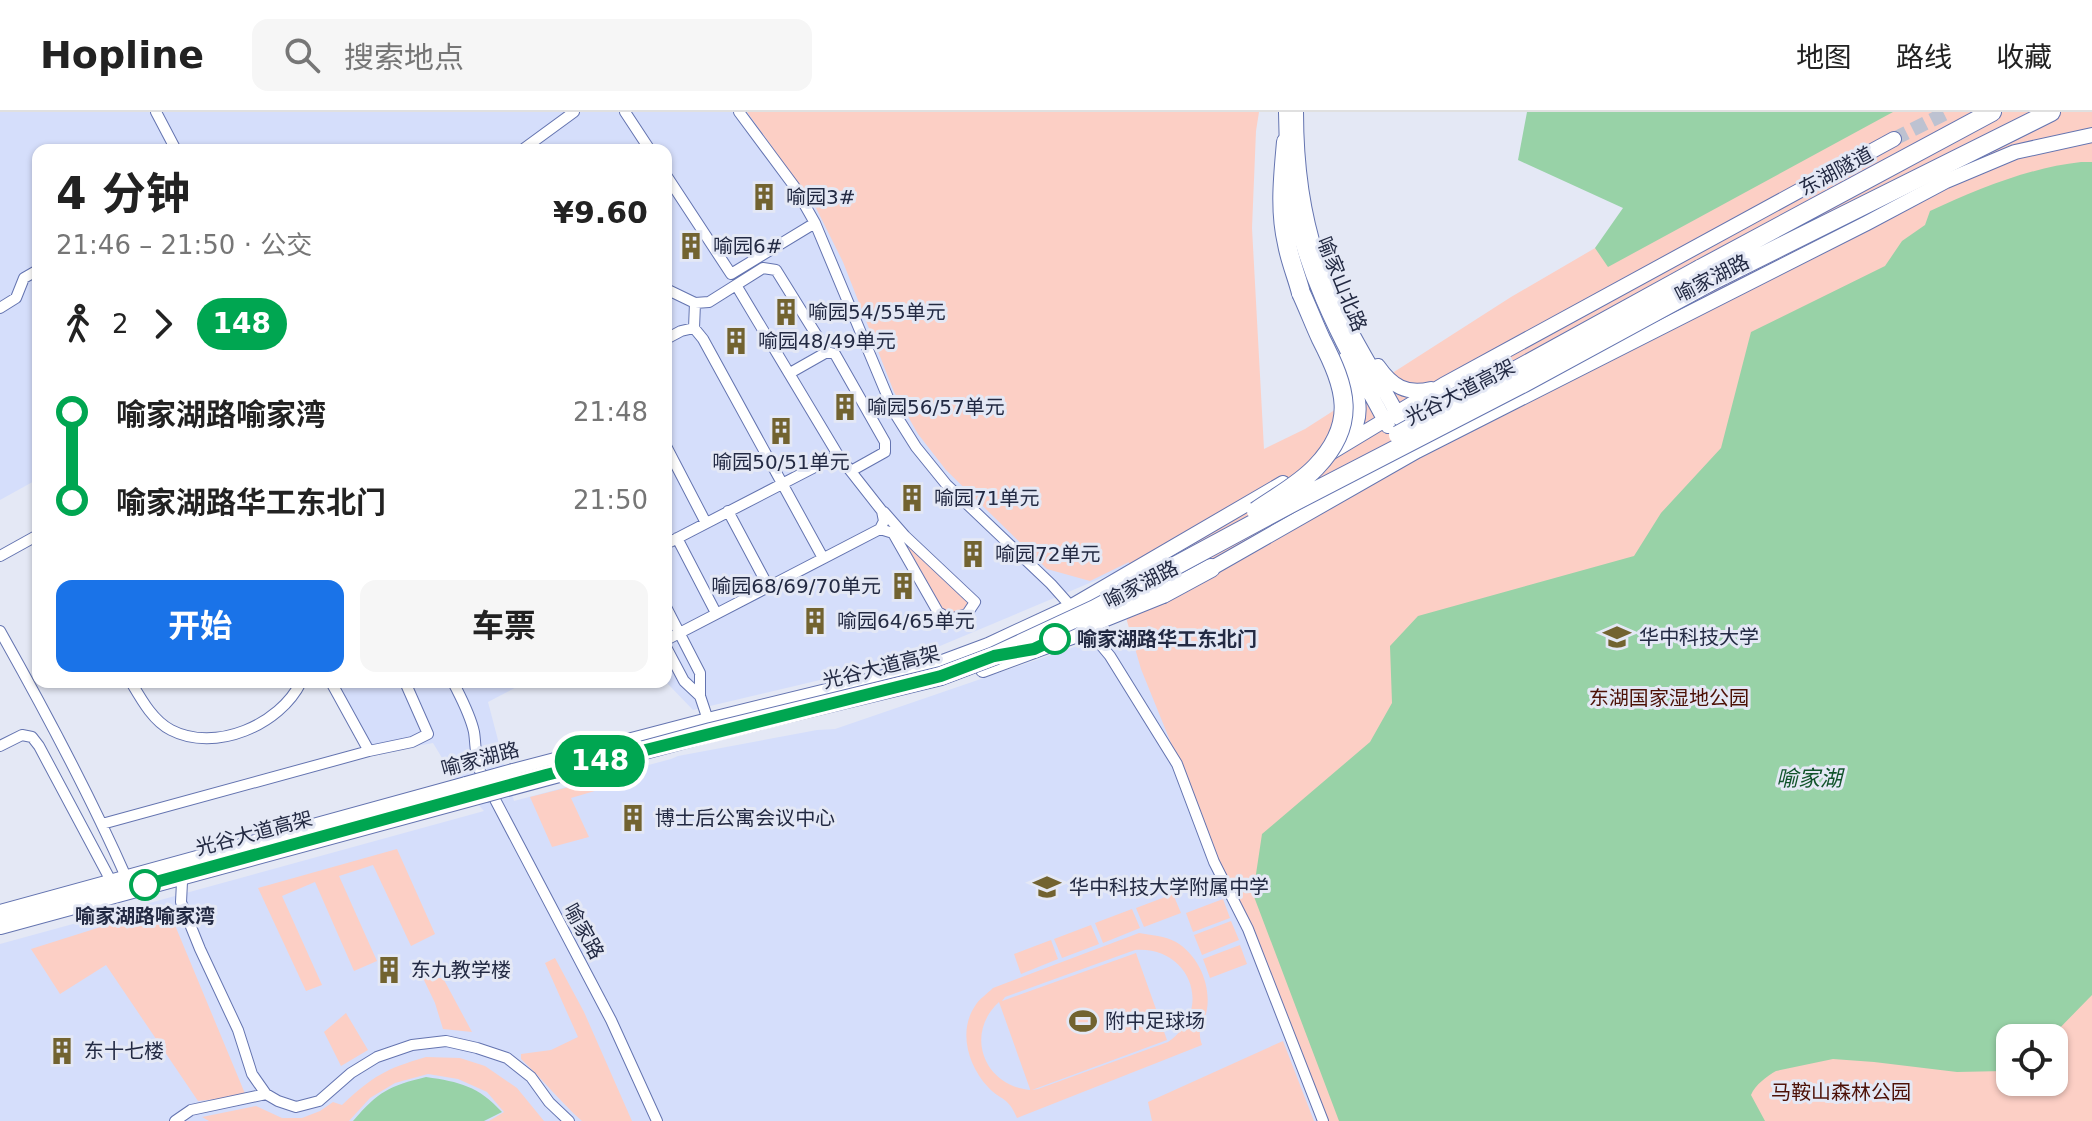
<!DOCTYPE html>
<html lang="zh">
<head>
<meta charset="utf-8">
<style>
  body { margin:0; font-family:"DejaVu Sans","Noto Sans SC",sans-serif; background:#f6f6f6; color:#222; height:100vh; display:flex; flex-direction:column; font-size:30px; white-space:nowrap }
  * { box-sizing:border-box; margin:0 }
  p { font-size:26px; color:#767676 }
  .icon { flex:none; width:44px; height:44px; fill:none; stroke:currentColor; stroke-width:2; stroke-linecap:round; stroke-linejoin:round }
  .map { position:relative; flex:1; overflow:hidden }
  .side { position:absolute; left:32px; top:32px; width:640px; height:544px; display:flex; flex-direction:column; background:#fff; border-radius:16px; box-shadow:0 2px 6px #0004 }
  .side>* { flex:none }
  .badge { padding:0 16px; border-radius:26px; font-size:28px; line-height:52px }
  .fabs { position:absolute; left:1996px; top:912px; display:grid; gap:16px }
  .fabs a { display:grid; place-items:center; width:72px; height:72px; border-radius:16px; background:#fff; box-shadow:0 2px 6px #0004; font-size:40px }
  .map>.badge { position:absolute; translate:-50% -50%; box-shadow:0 0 0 4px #fff }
  .legs { display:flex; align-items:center; gap:12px; height:88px; padding:0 24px; font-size:26px }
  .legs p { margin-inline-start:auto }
  .summary { display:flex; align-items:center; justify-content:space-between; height:136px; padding:0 24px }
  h1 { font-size:44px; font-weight:700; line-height:60px }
  .action { display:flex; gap:16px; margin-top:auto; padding:16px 24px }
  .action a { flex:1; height:92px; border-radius:16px; background:#1a73e8; color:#fff; font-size:32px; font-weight:700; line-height:92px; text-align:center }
  .action a+a { background:#f6f6f6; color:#222 }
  ul { padding:0 24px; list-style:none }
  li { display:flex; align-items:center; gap:28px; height:88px; font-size:30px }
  li i { display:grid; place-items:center; width:12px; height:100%; margin:0 10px; background:currentColor }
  li i::after { content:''; width:20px; height:20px; margin:-10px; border:6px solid; border-radius:50%; background:#fff }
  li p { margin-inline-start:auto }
  li:first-child i { background:linear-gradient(#0000 50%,currentColor 0) }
  li:last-child i { background:linear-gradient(currentColor 50%,#0000 0) }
  header { display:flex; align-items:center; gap:48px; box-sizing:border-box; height:112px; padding:0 40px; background:#fff; border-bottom:2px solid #e0e0e0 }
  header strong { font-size:38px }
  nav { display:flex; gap:44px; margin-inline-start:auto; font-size:28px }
  .search { width:560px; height:72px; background:#f6f6f6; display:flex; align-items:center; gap:20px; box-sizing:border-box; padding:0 28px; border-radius:16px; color:#767676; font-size:30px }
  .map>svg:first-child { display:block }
  .built { fill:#d5defb; fill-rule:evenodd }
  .green { fill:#fccfc5; fill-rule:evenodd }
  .water { fill:#98d2a7 }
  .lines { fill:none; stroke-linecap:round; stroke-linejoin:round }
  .secondary-tunnel { stroke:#bdc2d1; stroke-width:14; stroke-dasharray:14 7; stroke-linecap:butt }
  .street-casing { stroke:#6474b0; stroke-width:12 }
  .secondary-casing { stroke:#6474b0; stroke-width:16 }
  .highway-casing { stroke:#6474b0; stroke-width:20 }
  .street { stroke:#fff; stroke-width:10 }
  .secondary { stroke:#fff; stroke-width:14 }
  .highway { stroke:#fff; stroke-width:18 }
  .secondary-bridge-casing { stroke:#6474b0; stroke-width:16; stroke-linecap:butt }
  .highway-bridge-casing { stroke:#6474b0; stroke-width:20; stroke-linecap:butt }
  .secondary-bridge { stroke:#fff; stroke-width:14 }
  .highway-bridge { stroke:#fff; stroke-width:18 }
  .line-1-casing { stroke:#fff; stroke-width:18 }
  .line-1 { stroke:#00a651; stroke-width:12 }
  .stop-1-dot { fill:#fff; stroke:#00a651; stroke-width:4 }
  .labels { text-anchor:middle; stroke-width:6; stroke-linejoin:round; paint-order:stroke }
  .street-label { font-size:20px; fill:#232a43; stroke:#e4e8f5 }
  .poi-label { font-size:20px; fill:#232a43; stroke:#e4e8f5; text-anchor:start }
  .stop-label { font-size:20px; font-weight:bold; fill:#232a43; stroke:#e4e8f5; text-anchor:start }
  .park-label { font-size:20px; fill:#4d1107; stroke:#e4e8f5 }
  .water-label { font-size:22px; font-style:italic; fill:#11532b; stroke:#e4e8f5 }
</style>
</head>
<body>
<header>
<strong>Hopline</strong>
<div class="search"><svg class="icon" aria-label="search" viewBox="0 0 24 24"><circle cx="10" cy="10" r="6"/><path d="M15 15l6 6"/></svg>搜索地点</div>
<nav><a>地图</a><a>路线</a><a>收藏</a></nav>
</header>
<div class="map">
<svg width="2092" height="1009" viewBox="0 0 2092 1009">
  <rect width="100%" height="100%" fill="#e4e8f5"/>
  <path class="built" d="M0 0H988L1149 446 909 547 693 598 666 570V38H38V367L0 388Z
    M1370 398 2092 923 2073 973 1766 1009H0V832L484 699 453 664 433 631 371 642 334 570H526L488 590 514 689 671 647 678 644 817 618 835 617 1089 530 1115 520 1125 535ZM2010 926H2054V970H2010Z"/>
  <path class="green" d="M747 0H1259L1256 19 1252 116 1264 337 1305 317 1511 185 1796 19 1840 0H2092V1009H1324L1141 557 1127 509 1129 450 1090 469 1047 457 946 358 918 322 894 280 843 150 816 96ZM2010 926H2054V970H2010Z
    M901 424 969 490 962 499 945 501Z
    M616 663 615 673 571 686 589 725 552 735 530 685Z
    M397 737 435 822 411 834 373 753 339 764 377 849 354 859 315 770 282 784 322 873 306 879 258 776Z
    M1173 782 1181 801 1144 815 1136 796Z
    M1223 787 1230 806 1193 820 1186 801Z
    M167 794 246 984 198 989 106 853 60 882 31 837Z
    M1132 797 1140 816 1103 831 1095 811Z
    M1231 809 1239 828 1202 843 1194 823Z
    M1091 813 1099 832 1062 846 1054 827Z
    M1139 821C1151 823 1165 824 1176 830 1198 843 1211 872 1207 897 1204 914 1196 915 1202 933L1017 1006C1008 984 1001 989 988 975 968 954 958 919 975 894 979 887 987 882 993 876ZM1135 838C1191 834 1214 898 1168 930L1038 977 1032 978 1167 928 1136 841 1002 889 1005 885ZM999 890 1030 977V978C984 974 964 922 999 890Z
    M1051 828 1058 847 1021 862 1014 842Z
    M1240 833 1247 852 1210 866 1203 847Z
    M555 846 584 900 632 1009H582C560 990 543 967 521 947V942L551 938 578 925 545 851Z
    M423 866H443L472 920 443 917 435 891Z
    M346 901 368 938 341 954 324 920Z
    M1283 929 1314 1009H1152L1148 990Z
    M426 945 460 946 485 954 517 976 544 1009H489L504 1000 487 980 458 967 428 962 395 971 370 986 349 1009H209L202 1005 256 994 282 1006H302L320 999 333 990 342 993C373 964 385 957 426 945Z"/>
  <path class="water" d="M1527 0H1893L1608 155 1595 136 1623 96 1518 48Z
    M2081 50H2092V883L2050 926H2010V957L2004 959 1957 960 1874 950 1833 947 1776 959C1767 964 1755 973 1751 983L1765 1009H1339L1253 782 1262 722 1370 630 1392 591 1390 534 1418 504 1634 444 1661 401 1721 336 1751 220 1885 154 1902 129 1925 113 1930 99C1978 77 2028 56 2081 50Z
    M426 965C460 970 478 974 502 1000L484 1009H353C379 979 389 974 426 965Z"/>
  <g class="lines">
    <path class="secondary-tunnel" d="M1894 27 1948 0"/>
    <g class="street-casing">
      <path id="street" d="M156 0 176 38
        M625 0 650 38
        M739 0 794 74 815 111 894 300 916 335 946 372 1051 472 1075 499
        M522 38 574 0
        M666 63 731 162 815 111
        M666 177 695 191 709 190 763 156 776 158 827 240 835 242 885 330V340L851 359
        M0 196 16 186 24 166 38 158
        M694 216 695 191
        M666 227 681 219 694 216 703 227 823 446
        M790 261 827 240
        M666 334 706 411
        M728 399 768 474
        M880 417 893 421 938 500 950 507 967 502 975 490 905 424 884 400
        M677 426 716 501
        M666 432 838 343
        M0 444 38 423
        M666 495 700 561V584L684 569 666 535
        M1086 515 1110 544 1177 652 1214 750 1248 817 1323 1009
        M0 519C45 599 89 681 126 765
        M666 528 880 417 884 409 882 399 838 343 736 173
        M131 570C141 587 153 609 171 618 215 641 280 613 301 570
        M331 570 369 639
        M453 570C461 586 470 602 474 620 476 633 475 646 480 659L611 908 657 1009
        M577 570H582
        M700 584 708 608
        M0 634 22 623 32 625 39 634 111 769
        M102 712 369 639 412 630 428 622 405 570
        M182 770 181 790 200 837 238 918 252 962 266 982 278 989 296 995 319 989 351 961 377 945 412 933 446 929 477 936 507 946 531 965 549 990 569 1009
        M175 1009 191 998 266 982"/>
    </g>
    <g class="secondary-casing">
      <path id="secondary" d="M1286 0 1287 40
        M1296 0C1296 61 1304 120 1329 176 1349 221 1377 263 1400 307
        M1289 64C1298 155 1345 236 1388 314
        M1344 248C1355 274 1368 301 1349 326
        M1378 254C1392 274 1406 283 1431 277
        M1327 343 1443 273 1894 27
        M1205 460 1417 339 1867 111 1946 69 2015 40 2092 23
        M983 558 1102 514
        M513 659 708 608 937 552 988 533 1072 494 1283 371
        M0 800 466 672"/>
    </g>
    <g class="highway-casing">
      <path id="highway" d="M1286 30C1283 64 1279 98 1287 132 1290 149 1297 165 1301 181
        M1700 157 1992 0
        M1708 171 2051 0
        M1163 482 1211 456
        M0 813 485 681"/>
    </g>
    <use href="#street" class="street"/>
    <use href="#secondary" class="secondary"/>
    <use href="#highway" class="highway"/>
    <g class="secondary-bridge-casing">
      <path id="secondary-bridge" d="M466 672 513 659"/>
    </g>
    <g class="highway-bridge-casing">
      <path id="highway-bridge" d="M1398 323 1700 157
        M1256 399C1276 385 1299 373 1316 355 1358 311 1346 276 1321 227 1314 212 1308 196 1301 181
        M1086 513 1163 482
        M485 681 711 620 941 564 994 544 1095 497 1290 392 1524 271 1708 171"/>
    </g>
    <use href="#secondary-bridge" class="secondary-bridge"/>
    <use href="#highway-bridge" class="highway-bridge"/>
  </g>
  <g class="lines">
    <g class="line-1-casing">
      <path id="line-1" d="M145 773 546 663 941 564 994 544 1034 537 1055 527"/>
    </g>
    <use href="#line-1" class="line-1"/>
  </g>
  <defs>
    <g id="building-bare" transform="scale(2.16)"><path d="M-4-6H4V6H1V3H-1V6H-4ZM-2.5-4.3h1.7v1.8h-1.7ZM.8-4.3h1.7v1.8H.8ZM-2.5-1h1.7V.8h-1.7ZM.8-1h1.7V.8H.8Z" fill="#726330" stroke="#e4e8f5" stroke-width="2.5" paint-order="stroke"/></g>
    <g id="university-bare" transform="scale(2.16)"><path d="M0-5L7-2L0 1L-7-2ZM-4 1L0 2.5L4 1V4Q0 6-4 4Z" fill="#726330" stroke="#e4e8f5" stroke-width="2.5" paint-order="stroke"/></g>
    <g id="school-bare" transform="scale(2.16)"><path d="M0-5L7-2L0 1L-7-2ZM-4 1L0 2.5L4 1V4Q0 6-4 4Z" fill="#726330" stroke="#e4e8f5" stroke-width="2.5" paint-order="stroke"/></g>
    <g id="stadium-bare" transform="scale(2.16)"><path d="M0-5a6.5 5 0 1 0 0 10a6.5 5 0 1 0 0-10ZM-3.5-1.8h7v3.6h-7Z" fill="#726330" stroke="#e4e8f5" stroke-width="2.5" paint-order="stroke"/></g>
  </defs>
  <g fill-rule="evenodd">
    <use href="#building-bare" x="764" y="85"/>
    <use href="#building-bare" x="691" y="134"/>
    <use href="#building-bare" x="786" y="200"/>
    <use href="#building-bare" x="736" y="229"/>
    <use href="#building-bare" x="845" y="295"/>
    <use href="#building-bare" x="781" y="319"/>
    <use href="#building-bare" x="912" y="386"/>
    <use href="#building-bare" x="973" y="442"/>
    <use href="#building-bare" x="903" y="474"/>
    <use href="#building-bare" x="815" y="509"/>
    <use href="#university-bare" x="1617" y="525"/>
    <use href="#building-bare" x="633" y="706"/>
    <use href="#school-bare" x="1047" y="775"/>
    <use href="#building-bare" x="389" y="858"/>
    <use href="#stadium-bare" x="1083" y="909"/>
    <use href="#building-bare" x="62" y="939"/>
  </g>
  <g class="stop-1-dot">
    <circle cx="1055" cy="527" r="14"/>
    <circle cx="145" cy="773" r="14"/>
  </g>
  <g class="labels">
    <g class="street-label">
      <text transform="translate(1836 59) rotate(-28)" y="7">东湖隧道</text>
      <text transform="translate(1712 166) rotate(-27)" y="7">喻家湖路</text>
      <text transform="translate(1342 172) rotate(68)" y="7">喻家山北路</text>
      <text transform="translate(1460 280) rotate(-27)" y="7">光谷大道高架</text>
      <text transform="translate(1141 472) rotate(-27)" y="7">喻家湖路</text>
      <text transform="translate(881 555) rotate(-14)" y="7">光谷大道高架</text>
      <text transform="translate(480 647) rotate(-15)" y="7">喻家湖路</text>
      <text transform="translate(254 721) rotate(-15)" y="7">光谷大道高架</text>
      <text transform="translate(584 819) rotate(61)" y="7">喻家路</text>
    </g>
    <g class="poi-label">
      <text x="786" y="92">喻园3#</text>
      <text x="713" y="141">喻园6#</text>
      <text x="808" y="207">喻园54/55单元</text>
      <text x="758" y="236">喻园48/49单元</text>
      <text x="867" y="302">喻园56/57单元</text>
      <text x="781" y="357" text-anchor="middle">喻园50/51单元</text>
      <text x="934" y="393">喻园71单元</text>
      <text x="995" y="449">喻园72单元</text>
      <text x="881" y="481" text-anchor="end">喻园68/69/70单元</text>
      <text x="837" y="516">喻园64/65单元</text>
      <text x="1639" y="532">华中科技大学</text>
      <text x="655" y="713">博士后公寓会议中心</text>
      <text x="1069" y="782">华中科技大学附属中学</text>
      <text x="411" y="865">东九教学楼</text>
      <text x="1105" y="916">附中足球场</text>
      <text x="84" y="946">东十七楼</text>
    </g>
    <g class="stop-label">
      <text x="1077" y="534">喻家湖路华工东北门</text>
      <text x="145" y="811" text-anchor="middle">喻家湖路喻家湾</text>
    </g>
    <g class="park-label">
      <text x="1669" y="593">东湖国家湿地公园</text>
      <text x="1841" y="987">马鞍山森林公园</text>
    </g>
    <g class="water-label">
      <text x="1809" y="674">喻家湖</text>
    </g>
  </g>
</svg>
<div class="fabs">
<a><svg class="icon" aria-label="locate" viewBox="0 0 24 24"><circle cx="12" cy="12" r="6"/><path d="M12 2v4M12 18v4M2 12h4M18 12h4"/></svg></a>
</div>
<b class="badge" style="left:600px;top:649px;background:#00a651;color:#fff">148</b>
<section class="side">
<div class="summary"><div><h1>4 分钟</h1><p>21:46 – 21:50 · 公交</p></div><b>¥9.60</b></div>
<div class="legs"><svg class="icon" aria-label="walk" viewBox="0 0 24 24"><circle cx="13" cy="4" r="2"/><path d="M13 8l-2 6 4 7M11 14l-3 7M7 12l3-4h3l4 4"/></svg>2<svg class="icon" aria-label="forward" viewBox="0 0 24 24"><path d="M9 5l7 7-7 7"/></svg><b class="badge" style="background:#00a651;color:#fff">148</b></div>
<ul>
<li><i style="color:#00a651"></i><b>喻家湖路喻家湾</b><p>21:48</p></li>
<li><i style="color:#00a651"></i><b>喻家湖路华工东北门</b><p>21:50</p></li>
</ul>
<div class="action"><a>开始</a><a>车票</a></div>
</section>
</div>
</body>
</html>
